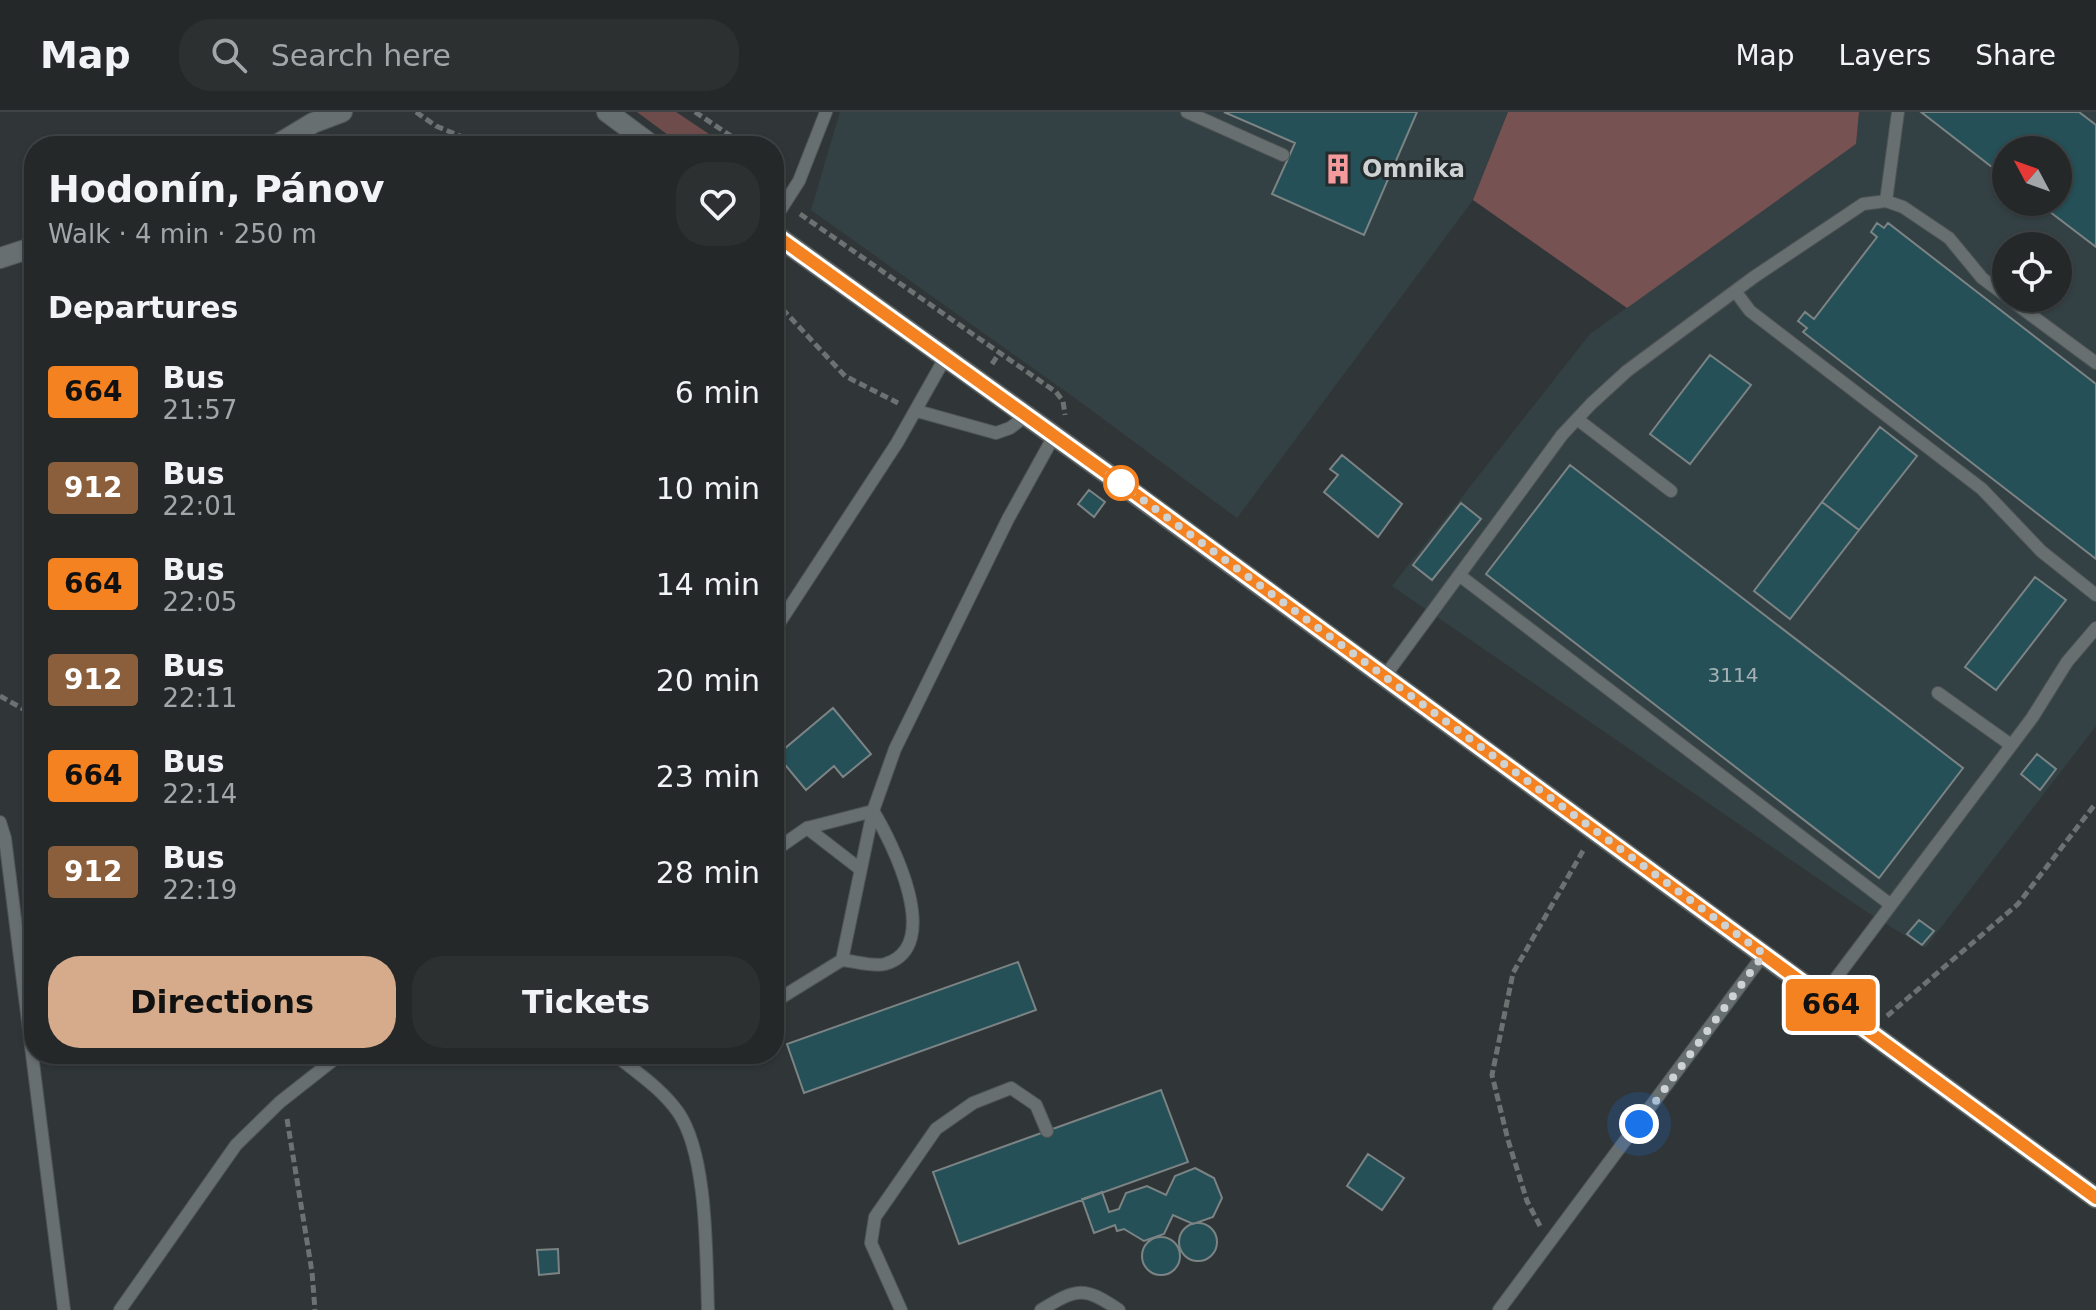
<!DOCTYPE html>
<html lang="en">
<head>
<meta charset="utf-8">
<style>
  body { margin:0; font-family:"DejaVu Sans",sans-serif; background:#2c3031; color:#f1f3f6; height:100vh; display:flex; flex-direction:column; font-size:30px; white-space:nowrap }
  * { box-sizing:border-box; margin:0 }
  p { font-size:26px; color:#a3a6a8 }
  .icon { flex:none; width:44px; height:44px; fill:none; stroke:currentColor; stroke-width:2; stroke-linecap:round; stroke-linejoin:round }
  .map { position:relative; flex:1; overflow:hidden }
  .panel { position:absolute; left:24px; top:24px; width:760px; height:928px; display:flex; flex-direction:column; background:#242829; border-radius:32px; box-shadow:0 2px 6px #0004,0 0 0 2px #414446 }
  .panel>* { flex:none }
  .badge { padding:0 16px; border-radius:6px; font-size:28px; line-height:52px }
  .needle { width:52px; rotate:311deg }
  .buttons { position:absolute; left:1992px; top:24px; display:grid; gap:16px }
  .buttons a { display:grid; place-items:center; width:80px; height:80px; border-radius:50%; background:#242829; box-shadow:0 2px 6px #0004,0 0 0 2px #414446; font-size:40px }
  .you { position:absolute; width:40px; height:40px; margin:-20px; border:6px solid #fff; border-radius:50%; background:#1a73e8; box-shadow:0 0 0 12px #1a73e833 }
  .map>.badge { position:absolute; translate:-50% -50%; box-shadow:0 0 0 4px #fff }
  h2 { padding:0 24px; font-size:30px; line-height:72px }
  .round { display:grid; place-items:center; flex:none; width:84px; height:84px; border-radius:32px; background:#2c3031 }
  .head { display:flex; align-items:center; justify-content:space-between; height:136px; padding:0 24px }
  h1 { font-size:38px; font-weight:600; line-height:60px }
  .cta { display:flex; gap:16px; margin-top:auto; padding:16px 24px }
  .cta a { flex:1; height:92px; border-radius:32px; background:#d6ab8b; color:#111; font-size:32px; font-weight:600; line-height:92px; text-align:center }
  .cta a+a { background:#2c3031; color:#f1f3f6 }
  ul { padding:0; list-style:none }
  li { display:flex; align-items:center; gap:24px; height:96px; padding:0 24px }
  li div { flex:1 }
  li b { display:block; font-size:30px }
  li em { font-style:normal }
  li .badge { min-width:88px; font-weight:700; text-align:center }
  header { display:flex; align-items:center; gap:48px; box-sizing:border-box; height:112px; padding:0 40px; background:#242829; border-bottom:2px solid #414446 }
  header strong { font-size:38px }
  nav { display:flex; gap:44px; margin-inline-start:auto; font-size:28px }
  .search { width:560px; height:72px; background:#2c3031; display:flex; align-items:center; gap:20px; box-sizing:border-box; padding:0 28px; border-radius:32px; color:#a3a6a8; font-size:30px }
  .map>svg:first-child { display:block }
  .built { fill:#344144; fill-rule:evenodd }
  .green { fill:#6f4c4c }
  .forest { fill:#775252 }
  .building { fill:#255057; stroke:#7c8384; stroke-width:2 }
  .lines { fill:none; stroke-linecap:round; stroke-linejoin:round }
  .lane-casing { stroke:#4f5455; stroke-width:14 }
  .street-casing { stroke:#4f5455; stroke-width:22 }
  .secondary-casing { stroke:#4f5455; stroke-width:22 }
  .path { stroke:#6c7172; stroke-width:5; stroke-dasharray:8 4; stroke-linecap:butt }
  .lane { stroke:#686f70; stroke-width:12 }
  .street { stroke:#686f70; stroke-width:20 }
  .secondary { stroke:#686f70; stroke-width:20 }
  .line-casing { stroke:#fff; stroke-width:18 }
  .line { stroke:#f58220; stroke-width:12 }
  .walk { stroke:#cfd2d3; stroke-width:8; stroke-dasharray:0 14.4 }
  .stop-dot { fill:#fff; stroke:#f58220; stroke-width:4 }
  .labels { text-anchor:middle; stroke-width:6; stroke-linejoin:round; paint-order:stroke }
  .number-label { font-size:20px; fill:#a4b2b4 }
  .poi-label { font-size:24px; font-weight:bold; fill:#cfd2d3; stroke:#262c2d; text-anchor:start }
</style>
</head>
<body>
<header>
<strong>Map</strong>
<div class="search"><svg class="icon" aria-label="search" viewBox="0 0 24 24"><circle cx="10" cy="10" r="6"/><path d="M15 15l6 6"/></svg>Search here</div>
<nav><a>Map</a><a>Layers</a><a>Share</a></nav>
</header>
<div class="map">
<svg width="2096" height="1198" viewBox="0 0 2096 1198">
  <rect width="100%" height="100%" fill="#303637"/>
  <path class="built" d="M840 0H1508L1473 88 1237 406 1075 286 811 98Z
    M1859 0H2096V614L1925 836 1867 800 1392 474 1590 222 1856 32ZM2006 38H2058V90H2006ZM2006 134H2058V186H2006Z"/>
  <path class="green" d="M637 0H676L727 34H683Z"/>
  <path class="forest" d="M1508 0H1859L1856 32 1627 196 1473 88Z"/>
  <path class="building" d="M1224 0H1417L1364 123 1272 82 1295 31Z
    M1921 0H2079L2096 13V135L2037 90H2058V38H2006V66Z
    M1877 111 1884 116 1888 111 2096 272V447L1803 220 1807 216 1798 209 1805 200 1814 207 1877 125 1871 120Z
    M1710 243 1751 273 1690 352 1650 322Z
    M1880 315 1917 344 1859 418 1822 390Z
    M1342 343 1402 392 1378 425 1324 380 1338 363 1330 357Z
    M1570 353 1963 656 1879 766 1486 462Z
    M1089 378 1105 390 1094 405 1078 392Z
    M1822 390 1859 418 1790 507 1754 479Z
    M1461 391 1481 407 1432 468 1413 453Z
    M2035 465 2066 488 1996 578 1965 555Z
    M833 596 871 642 843 665 834 654 806 678 777 643Z
    M2037 642 2056 657 2040 678 2021 662Z
    M1919 808 1934 819 1922 833 1907 822Z
    M1018 850 1036 898 804 981 787 932Z
    M1161 978 1188 1050 959 1132 933 1060Z
    M1368 1042 1404 1066 1382 1098 1347 1074Z
    M1195 1056 1214 1066 1222 1086 1213 1105 1193 1112 1173 1103 1164 1122 1144 1129 1124 1117 1117 1119 1115 1113 1094 1121 1082 1087 1102 1080 1109 1100 1119 1097 1126 1081 1147 1074 1166 1083 1175 1064Z
    M1179 1130a19 19 0 1 1 38 0a19 19 0 1 1-38 0Z
    M1142 1144a19 19 0 1 1 38 0a19 19 0 1 1-38 0Z
    M558 1137 559 1161 539 1163 537 1138Z"/>
  <g class="lines">
    <g class="lane-casing">
      <path id="lane" d="M1187 0 1283 43
        M1886 89 1898 0
        M774 108 799 69 826 0
        M1735 179 1750 199 1982 377 2041 439 2096 483
        M2008 186 2096 251
        M917 299 996 321 1010 316 1026 304
        M1577 307 1671 379
        M1459 463 1891 793 2032 606 2067 550 2096 516
        M774 519 897 331 945 246
        M1385 564 1562 323 1591 292 1627 259 1754 165 1863 92 1886 89 1903 95 1949 126 1982 166 2006 184
        M1938 581 2011 633
        M0 710 5 726 64 1198
        M807 716 873 699C892 730 945 835 885 852 873 855 854 849 842 848
        M774 739 807 716 860 757
        M1821 886 1891 793
        M774 890 842 848 873 699 895 637 1008 407 1054 324
        M614 942C636 960 661 976 678 1000 708 1043 706 1144 708 1198
        M120 1198 236 1033 280 990 341 942
        M901 1198 871 1131 875 1105 936 1017 973 991 1011 976 1036 993 1047 1019
        M1041 1198C1077 1176 1084 1174 1119 1198
        M1499 1198 1764 842"/>
    </g>
    <g class="street-casing">
      <path id="street" d="M275 34 313 11 342 0
        M0 146 34 135"/>
    </g>
    <g class="secondary-casing">
      <path id="secondary" d="M607 0 653 34
        M774 122 1109 363 2096 1086"/>
    </g>
    <path class="path" d="M416 0 436 14 484 34
      M695 0 746 34
      M774 52 785 59
      M800 102 1056 280 1063 289 1065 303
      M774 188 845 264 898 291
      M992 252 1000 240
      M0 584 34 603
      M1887 904 2018 792 2096 691
      M287 1007 312 1160 315 1198
      M1540 1114 1527 1089 1508 1028 1492 963 1513 861 1584 737"/>
    <use href="#lane" class="lane"/>
    <use href="#street" class="street"/>
    <use href="#secondary" class="secondary"/>
  </g>
  <g class="lines">
    <g class="line-casing">
      <path id="line" d="M774 122 1134 381 2096 1086"/>
    </g>
    <use href="#line" class="line"/>
    <path class="walk" d="M1121 371 1109 363 1764 842 1639 1012"/>
  </g>
  <defs>
    <g id="building-bare" transform="scale(2.4)"><path d="M-4-6H4V6H1V3H-1V6H-4ZM-2.5-4.3h1.7v1.8h-1.7ZM.8-4.3h1.7v1.8H.8ZM-2.5-1h1.7V.8h-1.7ZM.8-1h1.7V.8H.8Z" fill="#f59b9c" stroke="#262c2d" stroke-width="2.5" paint-order="stroke"/></g>
  </defs>
  <g fill-rule="evenodd">
    <use href="#building-bare" x="1338" y="57"/>
  </g>
  <circle class="stop-dot" cx="1121" cy="371" r="16"/>
  <g class="labels">
    <g class="number-label">
      <text x="1733" y="570">3114</text>
    </g>
    <g class="poi-label">
      <text x="1362" y="65">Omnika</text>
    </g>
  </g>
</svg>
<div class="buttons">
<a><svg class="needle" viewBox="-14 -14 28 28"><path d="M0-13l5 13h-10z" fill="#e53935"/><path d="M0 13l5-13h-10z" fill="#a3a6a8"/></svg></a>
<a><svg class="icon" aria-label="locate" viewBox="0 0 24 24"><circle cx="12" cy="12" r="6"/><path d="M12 2v4M12 18v4M2 12h4M18 12h4"/></svg></a>
</div>
<div class="you" style="left:1639px;top:1012px"></div>
<b class="badge" style="left:1831px;top:893px;background:#f58220;color:#111">664</b>
<section class="panel">
<div class="head"><div><h1>Hodonín, Pánov</h1><p>Walk · 4 min · 250 m</p></div><a class="round"><svg class="icon" aria-label="heart" viewBox="0 0 24 24"><path d="M12 20l-8-8c-3-5 5-10 8-4 3-6 11-1 8 4z"/></svg></a></div>
<h2>Departures</h2>
<ul>
<li><span class="badge" style="background:#f58220;color:#111">664</span><div><b>Bus</b><p>21:57</p></div><em>6 min</em></li>
<li><span class="badge" style="background:#8b5e3c;color:#fff">912</span><div><b>Bus</b><p>22:01</p></div><em>10 min</em></li>
<li><span class="badge" style="background:#f58220;color:#111">664</span><div><b>Bus</b><p>22:05</p></div><em>14 min</em></li>
<li><span class="badge" style="background:#8b5e3c;color:#fff">912</span><div><b>Bus</b><p>22:11</p></div><em>20 min</em></li>
<li><span class="badge" style="background:#f58220;color:#111">664</span><div><b>Bus</b><p>22:14</p></div><em>23 min</em></li>
<li><span class="badge" style="background:#8b5e3c;color:#fff">912</span><div><b>Bus</b><p>22:19</p></div><em>28 min</em></li>
</ul>
<div class="cta"><a>Directions</a><a>Tickets</a></div>
</section>
</div>
</body>
</html>
